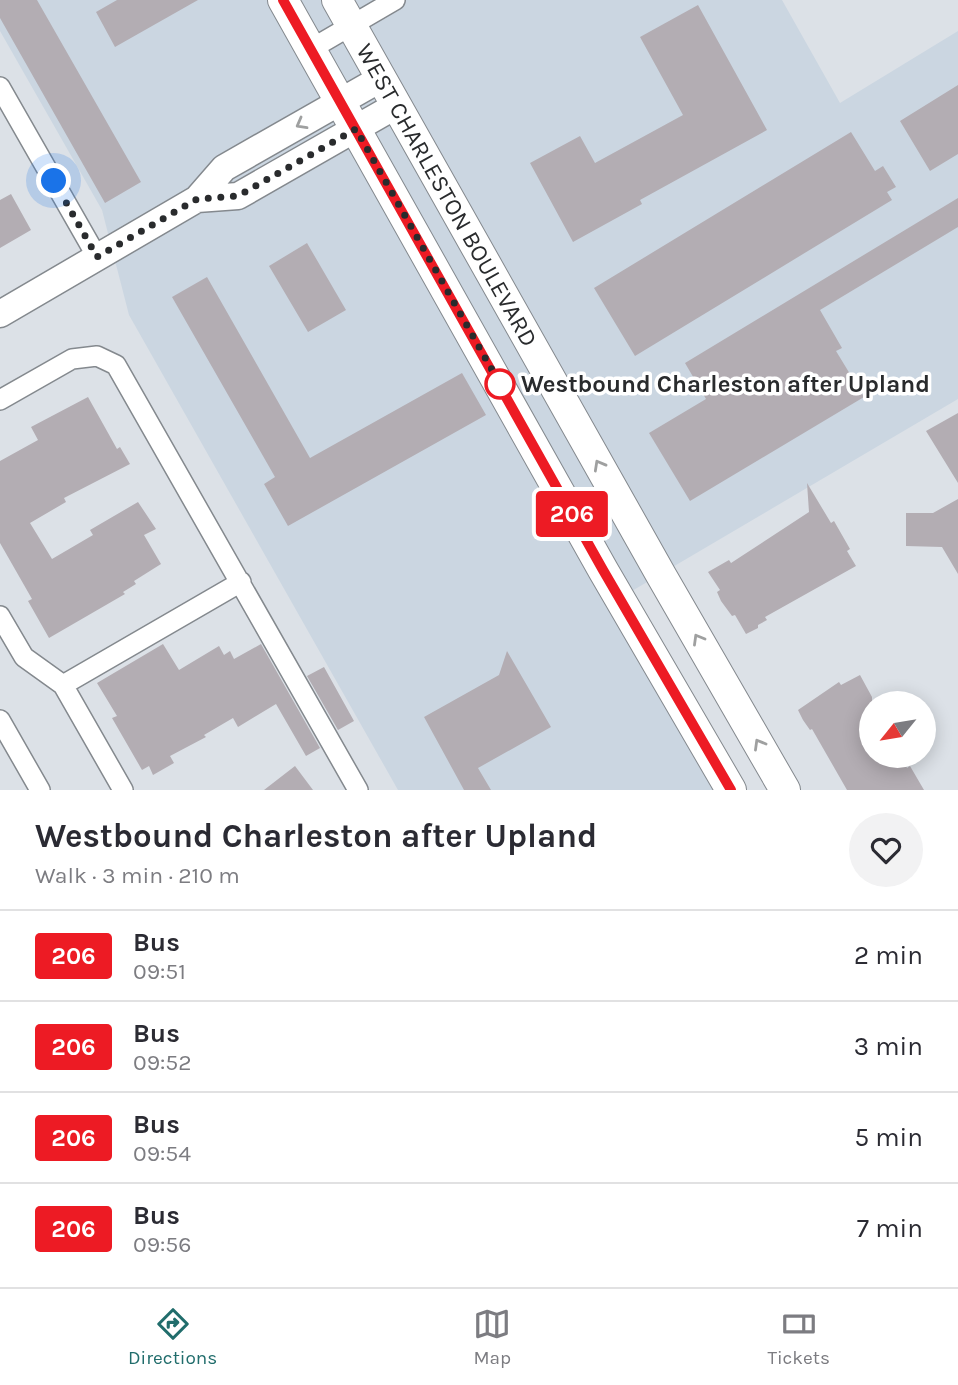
<!DOCTYPE html>
<html lang="en">
<head>
<meta charset="utf-8">
<style>
  body { margin:0; font-family:Karla,sans-serif; background:#f2f2f3; color:#2b2b33; height:100vh; display:flex; flex-direction:column; font-size:26px; white-space:nowrap }
  * { box-sizing:border-box; margin:0 }
  p { font-size:23px; color:#7c7c81 }
  .icon { flex:none; width:38px; height:38px; fill:none; stroke:currentColor; stroke-width:2; stroke-linecap:round; stroke-linejoin:round }
  .map { position:relative; height:790px; overflow:hidden }
  .side { display:flex; flex-direction:column; background:#fff; flex:1 }
  .side>* { flex:none }
  .badge { padding:0 14px; border-radius:5px; font-size:24px; line-height:46px }
  .needle { width:46px; rotate:240deg }
  .tools { position:absolute; left:859px; top:691px; display:grid; gap:14px }
  .tools a { display:grid; place-items:center; width:77px; height:77px; border-radius:50%; background:#fff; box-shadow:0 4px 18px #0003; font-size:35px }
  .you { position:absolute; width:35px; height:35px; margin:-18px; border:5px solid #fff; border-radius:50%; background:#1a73e8; box-shadow:0 0 0 10px #1a73e833 }
  .map>.badge { position:absolute; translate:-50% -50%; box-shadow:0 0 0 4px #fff }
  .round { display:grid; place-items:center; flex:none; width:74px; height:74px; border-radius:37px; background:#f2f2f3 }
  .head { display:flex; align-items:center; justify-content:space-between; height:119px; padding:0 35px }
  h1 { font-size:33px; font-weight:700; line-height:52px }
  ul { padding:0; list-style:none }
  li { display:flex; align-items:center; gap:21px; height:91px; padding:0 35px; border-top:2px solid #e1e1e2 }
  li div { flex:1 }
  li b { display:block; font-size:26px }
  li em { font-style:normal }
  li .badge { min-width:77px; font-weight:700; text-align:center }
  .dock { display:flex; justify-content:space-around; align-items:center; height:98px; border-top:2px solid #e1e1e2; background:#fff; font-size:19px; color:#7c7c81 }
  .dock a { display:grid; justify-items:center; gap:4px }
  .dock .selected { color:#216d6c }
  .map>svg:first-child { display:block }
  .built { fill:#cbd6e1 }
  .building { fill:#b3adb3 }
  .lines { fill:none; stroke-linecap:round; stroke-linejoin:round }
  .street-casing { stroke:#84898e; stroke-width:22 }
  .secondary-casing { stroke:#84898e; stroke-width:29 }
  .primary-casing { stroke:#84898e; stroke-width:32 }
  .street { stroke:#fff; stroke-width:19 }
  .secondary { stroke:#fff; stroke-width:26 }
  .primary { stroke:#fff; stroke-width:30 }
  .oneway { stroke:#9fa0a0 }
  .line-casing { stroke:#fff; stroke-width:16 }
  .line { stroke:#ed1b24; stroke-width:10 }
  .walk { stroke:#292b2d; stroke-width:7; stroke-dasharray:0 12.6 }
  .stop-dot { fill:#fff; stroke:#ed1b24; stroke-width:3.5 }
  .labels { text-anchor:middle; stroke-width:7; stroke-linejoin:round; paint-order:stroke }
  .street-label { font-size:24px; fill:#292b2d; stroke:#fff }
  .stop-label { font-size:24px; font-weight:bold; fill:#292b2d; stroke:#fff; text-anchor:start }
</style>
</head>
<body>
<div class="map">
<svg width="958" height="790" viewBox="0 0 958 790">
  <rect width="100%" height="100%" fill="#dce1e7"/>
  <path class="built" d="M0 0H782L840 103 958 31V399L620 598 731 790H398L129 315 102 210 0 31Z"/>
  <path class="building" d="M0 0H37L141 182 105 203 0 18Z
    M117 0H198L115 47 96 12Z
    M698 5 767 130 640 200 642 204 573 242 530 163 580 136 595 163 683 115 640 37Z
    M958 85V154L930 171 900 121Z
    M851 132 875 171 883 166 896 187 887 192 892 200 635 356 594 288Z
    M11 194 31 230 0 248V200Z
    M958 198V227L820 310 842 348 836 351 864 397 690 501 649 433 706 399 685 363Z
    M307 243 346 310 308 332 269 266Z
    M207 277 310 458 462 373 486 415 288 526 264 484 275 477 172 297Z
    M88 397 117 449 120 447 130 464 64 498 66 502 30 523 52 559 93 535 90 530 138 502 156 529 144 535 161 564 134 581 136 584 123 592 125 594 49 638 28 601 32 599 0 543V461L38 440 31 427Z
    M958 413V483L926 431Z
    M807 483 831 523 834 521 850 549 847 551 856 566 765 617 767 620 758 625V628L746 634 735 615 732 616 721 601 717 592 720 590 708 572 729 560 731 563 809 512Z
    M958 499V574L942 547 906 546V513H933Z
    M163 644 179 670 219 646 224 655 230 651 234 659 261 644 320 748 306 756 276 704 238 727 233 718 204 735 206 737 170 756 174 763 153 775 149 766 142 770 112 718 117 716 97 683Z
    M507 651 551 727 478 768 491 790H464L424 717 499 675Z
    M324 667 354 721 338 730 307 676Z
    M860 675 872 697V756H901L907 768 910 766 924 790H847L812 729 810 730 803 720 798 710 839 682 841 685Z
    M295 766 313 790H264Z"/>
  <g class="lines">
    <g class="street-casing">
      <path id="street" d="M311 49 395 0
        M0 87 97 257
        M0 400 72 359 97 356 116 365 358 790
        M0 616 24 657 63 685 123 790
        M63 685 241 582
        M0 720 40 790"/>
    </g>
    <g class="secondary-casing">
      <path id="secondary" d="M197 199 238 196 397 105
        M0 314 197 199 224 168 382 78"/>
    </g>
    <g class="primary-casing">
      <g id="primary">
        <path d="M283 0 603 570 731 790"/>
        <path id="s1" d="M337 0 661 575 785 790"/>
      </g>
    </g>
    <use href="#street" class="street"/>
    <use href="#secondary" class="secondary"/>
    <use href="#primary" class="primary"/>
  </g>
  <defs><path id="oneway-chevron" d="M-2-3.5L2.5 0L-2 3.5" fill="none" stroke-width="1.6" stroke-linecap="round" stroke-linejoin="round" transform="scale(1.75)"/></defs>
  <g class="oneway">
    <use href="#oneway-chevron" transform="translate(301 124) rotate(151)"/>
    <use href="#oneway-chevron" transform="translate(599 465) rotate(-119)"/>
    <use href="#oneway-chevron" transform="translate(698 639) rotate(-120)"/>
    <use href="#oneway-chevron" transform="translate(759 744) rotate(-120)"/>
  </g>
  <g class="lines">
    <g class="line-casing">
      <path id="line" d="M283 0 603 570 731 790"/>
    </g>
    <use href="#line" class="line"/>
    <path class="walk" d="M54 181 97 257 197 199 238 196 356 129 500 384"/>
  </g>
  <circle class="stop-dot" cx="500" cy="384" r="14"/>
  <g class="labels">
    <g class="street-label">
      <text dy="8" stroke="none"><textPath href="#s1" startOffset="224">WEST CHARLESTON BOULEVARD</textPath></text>
    </g>
    <g class="stop-label">
      <text x="521" y="392">Westbound Charleston after Upland</text>
    </g>
  </g>
</svg>
<div class="tools">
<a><svg class="needle" viewBox="-14 -14 28 28"><path d="M0-13l5 13h-10z" fill="#e53935"/><path d="M0 13l5-13h-10z" fill="#7c7c81"/></svg></a>
</div>
<div class="you" style="left:54px;top:181px"></div>
<b class="badge" style="left:572px;top:514px;background:#ed1b24;color:#fff">206</b>
</div>
<section class="side">
<div class="head"><div><h1>Westbound Charleston after Upland</h1><p>Walk · 3 min · 210 m</p></div><a class="round"><svg class="icon" aria-label="heart" viewBox="0 0 24 24"><path d="M12 20l-8-8c-3-5 5-10 8-4 3-6 11-1 8 4z"/></svg></a></div>
<ul>
<li><span class="badge" style="background:#ed1b24;color:#fff">206</span><div><b>Bus</b><p>09:51</p></div><em>2 min</em></li>
<li><span class="badge" style="background:#ed1b24;color:#fff">206</span><div><b>Bus</b><p>09:52</p></div><em>3 min</em></li>
<li><span class="badge" style="background:#ed1b24;color:#fff">206</span><div><b>Bus</b><p>09:54</p></div><em>5 min</em></li>
<li><span class="badge" style="background:#ed1b24;color:#fff">206</span><div><b>Bus</b><p>09:56</p></div><em>7 min</em></li>
</ul>
</section>
<nav class="dock">
<a class="selected"><svg class="icon" aria-label="directions" viewBox="0 0 24 24"><path d="M12 3l9 9-9 9-9-9zM9 14v-3h6M13 9l2 2-2 2"/></svg>Directions</a>
<a><svg class="icon" aria-label="map" viewBox="0 0 24 24"><path d="M3 6l6-2 6 2 6-2v14l-6 2-6-2-6 2zM9 4v14M15 6v14"/></svg>Map</a>
<a><svg class="icon" aria-label="tickets" viewBox="0 0 24 24"><path d="M3 7h18v10H3zM15 7v10"/></svg>Tickets</a>
</nav>
</body>
</html>
